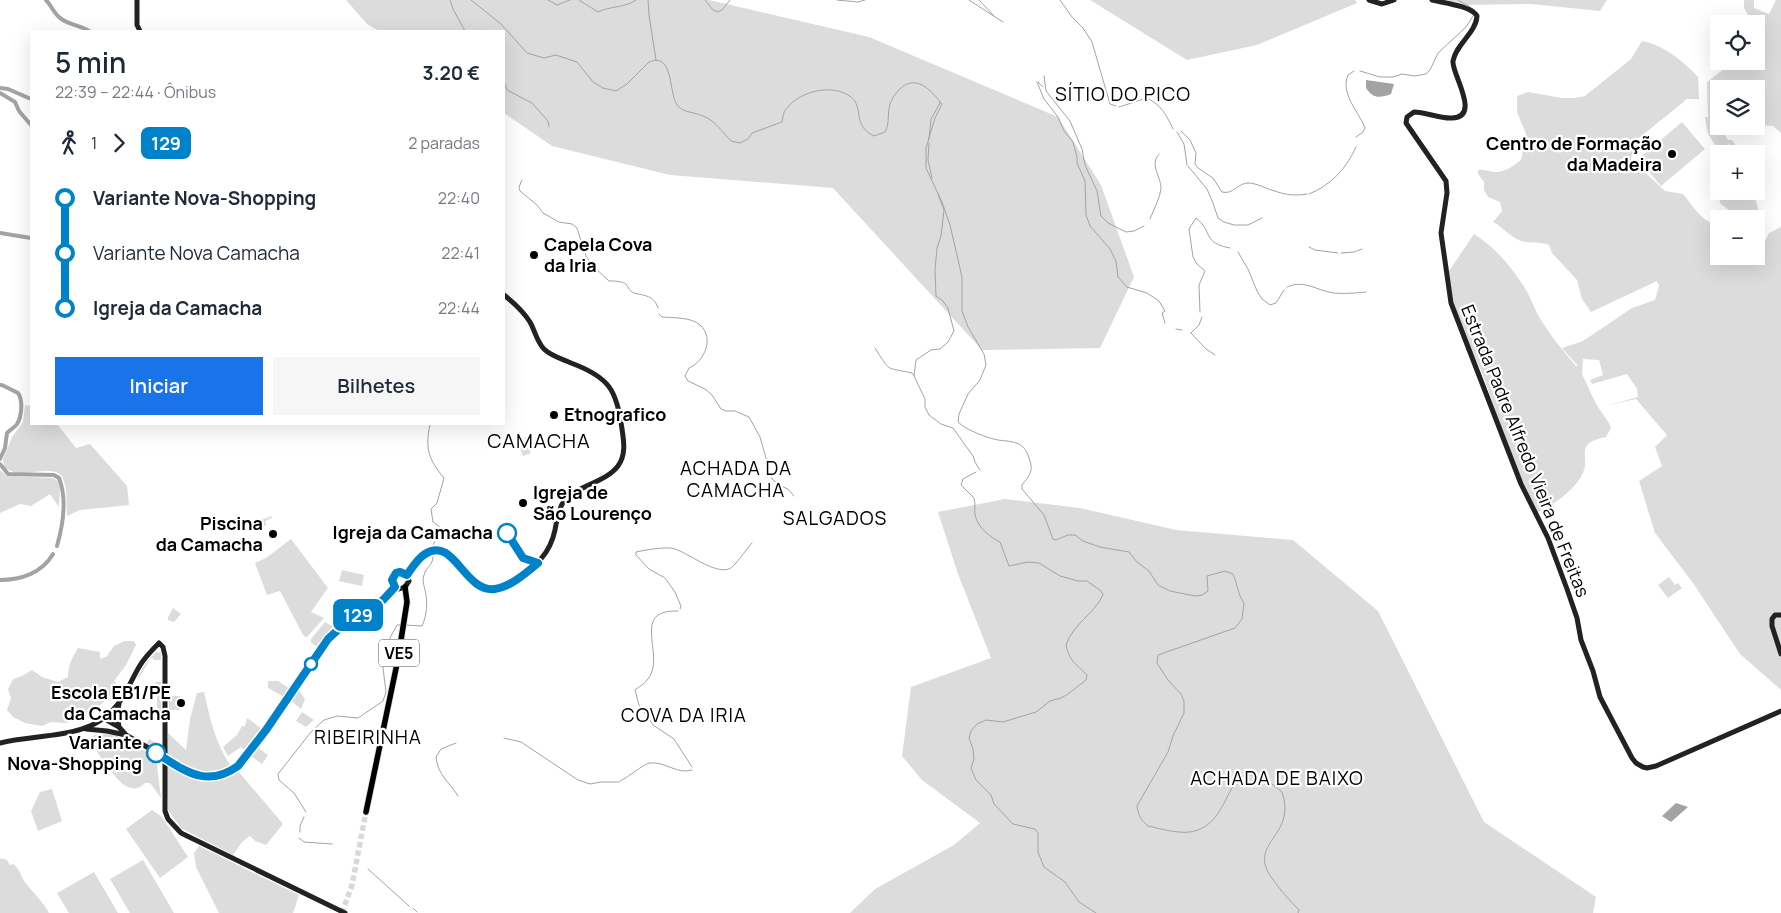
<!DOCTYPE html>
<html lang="pt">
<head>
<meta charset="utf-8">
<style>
  body { margin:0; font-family:Manrope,sans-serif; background:#f6f6f7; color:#1f2937; height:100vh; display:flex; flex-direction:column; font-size:19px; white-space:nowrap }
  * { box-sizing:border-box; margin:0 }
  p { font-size:16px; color:#747a83 }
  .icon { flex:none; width:28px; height:28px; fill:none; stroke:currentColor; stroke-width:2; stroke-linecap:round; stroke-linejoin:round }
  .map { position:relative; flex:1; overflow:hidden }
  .details { position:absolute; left:30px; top:30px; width:475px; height:395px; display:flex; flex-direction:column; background:#fff; border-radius:0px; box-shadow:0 5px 20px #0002 }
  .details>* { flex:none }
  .badge { padding:0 10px; border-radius:8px; font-size:18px; line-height:32px }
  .tools { position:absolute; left:1710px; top:15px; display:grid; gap:10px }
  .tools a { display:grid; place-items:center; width:55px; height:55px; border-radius:0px; background:#fff; box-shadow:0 5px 20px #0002; font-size:25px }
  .map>.badge { position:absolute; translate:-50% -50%; box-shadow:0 0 0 2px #fff }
  .legs { display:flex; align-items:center; gap:8px; height:55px; padding:0 25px; font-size:16px }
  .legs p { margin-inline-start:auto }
  .head { display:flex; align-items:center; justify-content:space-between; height:85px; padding:0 25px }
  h1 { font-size:28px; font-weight:600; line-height:38px }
  .button { display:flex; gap:10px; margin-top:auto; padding:10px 25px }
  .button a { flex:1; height:58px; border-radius:0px; background:#1a73e8; color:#fff; font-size:20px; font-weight:600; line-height:58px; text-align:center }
  .button a+a { background:#f6f6f7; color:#1f2937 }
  ul { padding:0 25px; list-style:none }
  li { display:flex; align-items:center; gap:18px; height:55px; font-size:19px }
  li i { display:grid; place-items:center; width:8px; height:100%; margin:0 6px; background:currentColor }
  li i::after { content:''; width:12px; height:12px; margin:-6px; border:4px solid; border-radius:50%; background:#fff }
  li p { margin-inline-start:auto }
  li:first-child i { background:linear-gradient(#0000 50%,currentColor 0) }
  li:last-child i { background:linear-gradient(currentColor 50%,#0000 0) }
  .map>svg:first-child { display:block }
  .green { fill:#dcdcdc }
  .water { fill:#a3a3a3 }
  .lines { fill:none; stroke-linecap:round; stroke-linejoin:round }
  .stream { stroke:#a3a3a3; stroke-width:1 }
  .canal { stroke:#a3a3a3; stroke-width:4 }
  .primary-tunnel { stroke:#d9d9d9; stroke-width:5.5; stroke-dasharray:5.5 3; stroke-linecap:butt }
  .primary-casing { stroke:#dbdbdb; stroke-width:7 }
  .secondary { stroke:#222; stroke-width:5 }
  .primary { stroke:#000; stroke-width:5.5 }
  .secondary-bridge { stroke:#222; stroke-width:5 }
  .line-1-casing { stroke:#fff; stroke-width:11 }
  .line-1 { stroke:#0082ca; stroke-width:8 }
  .poi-dot { fill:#000; stroke:#fff; stroke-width:2 }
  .stop-1-dot { fill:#fff; stroke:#0082ca; stroke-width:2.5 }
  .labels { text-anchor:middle; stroke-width:4.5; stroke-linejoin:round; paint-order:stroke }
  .shield { fill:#fff; stroke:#4c4c4c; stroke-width:1 }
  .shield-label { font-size:16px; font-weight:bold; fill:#000 }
  .poi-label { font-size:18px; font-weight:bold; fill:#000; stroke:#fff; text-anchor:end }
  .street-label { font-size:18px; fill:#000; stroke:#fff }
  .stop-label { font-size:18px; font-weight:bold; fill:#000; stroke:#fff; text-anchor:end }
  .neighbourhood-label { font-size:19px; letter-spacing:1px; fill:#000; stroke:#fff }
  .quarter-label { font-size:20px; letter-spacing:1px; fill:#000; stroke:#fff }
</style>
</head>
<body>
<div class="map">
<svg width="1781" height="913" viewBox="0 0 1781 913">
  <rect width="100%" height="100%" fill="#fff"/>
  <path class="green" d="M346 0H709L869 37 1058 117 1101 185 1134 277 1100 348 982 350 833 188 670 175 552 146 504 113V31H379L367 24Z
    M1090 0H1355L1357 3 1257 45 1187 60Z
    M1445 0H1607L1600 11 1531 4 1464 5Z
    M1744 0H1754V8L1769 14 1776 0H1781V133L1773 126 1756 125V89H1719V126L1728 140H1732L1739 150 1735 153 1729 144 1720 153 1708 134 1705 117H1708L1707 82 1734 61H1756L1758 32 1756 24H1753L1744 8Z
    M1642 41C1664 45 1683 61 1698 77L1699 99H1687L1634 142 1631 159 1665 191 1683 194C1692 204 1703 225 1719 224V256H1756V245L1764 243 1769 233 1781 227V690L1740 654 1693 583 1655 533 1639 481 1662 466 1655 447 1667 435 1636 399 1605 406 1638 397 1637 389 1627 374 1592 384 1590 380 1603 375 1599 360 1583 359 1582 374 1596 404 1609 423 1611 428 1606 437C1571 444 1593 457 1581 477 1571 493 1552 506 1535 513L1521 484 1483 375 1451 303 1447 274 1474 234C1496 248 1512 267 1526 290 1531 298 1534 308 1539 317 1550 335 1563 351 1576 366H1578L1562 348 1583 341 1632 308 1655 300 1659 286 1657 281 1591 312 1582 299 1577 280 1552 253 1549 245C1539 241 1531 244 1521 241 1510 237 1503 227 1493 222L1502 211 1500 202 1488 197 1484 190V182L1478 174V170C1484 169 1488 171 1494 172 1504 173 1513 166 1521 160L1526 134 1517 112V96L1528 92 1562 98H1575L1585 96 1631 59Z
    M1682 122 1705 149 1661 186 1638 159Z
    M1712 183 1719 184V191H1753L1761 219 1758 228H1756V219H1727L1733 213 1721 204Z
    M25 405 31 406V424H57L76 448 90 444 127 486 129 505 80 510 67 516 66 488 62 476C60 475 58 473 56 472 40 468 17 479 4 467L3 459 12 437 23 422Z
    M525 438 531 453 523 456 517 441Z
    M0 470 7 476 53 478 58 481 60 488 59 507 50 494 31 506 20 504 0 513Z
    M1005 499 1080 508 1176 530 1293 540 1378 611 1484 822 1596 897 1593 913H850L875 889 954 845 980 823 922 780 902 756 911 687 991 658 958 574 938 512Z
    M272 516V518L265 521 266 525 257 530 252 526 248 531 246 529 247 525Z
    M291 539 328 588 311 612 324 618 307 637H305L302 633 280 591 267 595 255 563 266 558Z
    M342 570 364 575 362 586 339 581Z
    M1669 577 1675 585 1678 583 1682 588 1668 598 1658 585Z
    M173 608 181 614 174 622 168 620V617Z
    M325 622 332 626H339L322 645 316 646 311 643V639Z
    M125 641H134L136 645 126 665 114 681 118 686 106 700 92 712 67 723 51 722 42 726 25 723 13 717 7 710 11 698 8 689 13 679 22 676 32 670 42 677 58 682 68 677C68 665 72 658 78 648L100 652V659L106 657 114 646Z
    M156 652 161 653V660H153V658H151L140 676V678L138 676 146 663Z
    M268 681H278L290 689 284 697 268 688Z
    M156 682H161V712L159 715 157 714V687L154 684Z
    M297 689 299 690 305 699 301 709 290 700Z
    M204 692C211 722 215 742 232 768L211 775 194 770 167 754 168 733 186 750 190 719 197 693Z
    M169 696H180V710H169Z
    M302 712 314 720 306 727 296 721Z
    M247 718 262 729 246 751 241 747 228 756 223 747 237 735 242 726H245Z
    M105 733 114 734 156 757 161 798 150 783H145C139 790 131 790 123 784 115 779 95 749 88 739L95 735Z
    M149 739 163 746V753L146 744Z
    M257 747 268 755 262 764 251 756Z
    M166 765C192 781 210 789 238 771L283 824 266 845 255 841 250 836 242 842 233 855 181 828 168 810Z
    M52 789 62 821 38 831 31 811 40 792Z
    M152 810 162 817 188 857 160 878 126 829Z
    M199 846 299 895 293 913H219L196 867 194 853Z
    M0 858 7 860 10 865 13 864C19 868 21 875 24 881 32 892 42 900 49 913H0Z
    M143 860 174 913H130L110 879Z
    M94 872 118 913H69L57 893Z"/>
  <path class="water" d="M1366 80 1394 84 1391 94C1380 98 1373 99 1366 88Z
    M1676 803 1688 807 1671 822 1662 816Z"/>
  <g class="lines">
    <path class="stream" d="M450 0 453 9 465 31
      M471 0 501 24 527 53 544 58 556 55 577 62 593 82 603 88 616 91 627 84 649 62C675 51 668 96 678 106 684 113 695 112 703 116 716 121 722 132 731 141L740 143 748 139 752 133 782 122C783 117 783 112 787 108 800 91 833 83 851 97 864 107 852 126 874 136L885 132C890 123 887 114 890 104 892 99 894 95 898 91 915 72 931 90 942 104L935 118 926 148V168L942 202 950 225 962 277V311L968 327 984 354 986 365 980 380 968 394 959 414 958 422C966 430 987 438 998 440 1013 442 1024 441 1029 458 1034 471 1030 475 1022 485V489L1044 515 1053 539 1056 540 1068 535H1075L1083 541 1100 547 1129 552 1137 562 1149 571 1158 585 1170 591 1195 596 1202 595 1208 591 1207 576 1225 571 1233 574C1237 583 1238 595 1244 603L1242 619 1235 628 1158 655 1157 663 1168 680 1181 694 1184 701V713L1173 736 1168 752 1137 806C1138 815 1141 820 1148 826 1162 829 1184 836 1198 830 1238 815 1223 742 1282 792 1295 831 1260 839 1265 864 1267 876 1290 901 1299 910L1298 913
      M548 0 557 5 570 0
      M579 0 598 12C610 6 625 8 636 0
      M648 0 649 15 656 60
      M705 0 713 10 718 12 722 10 730 0
      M837 0 858 2 865 0
      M969 0 1003 22
      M979 0 995 17
      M1060 0 1072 17 1083 28 1092 42 1110 104 1116 106
      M1458 0 1475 10
      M1354 71 1348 75C1340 94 1359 112 1365 128L1363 132 1356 137
      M1360 71 1380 77H1393L1402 74 1415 76 1426 74 1430 70 1438 53 1466 27 1473 16
      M1044 76 1046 91 1070 121 1082 149 1085 165 1097 191 1101 216 1108 223 1126 232 1134 231 1144 226
      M504 82 507 90 532 103 548 121 549 127
      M1037 82 1044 99 1058 117 1064 131 1073 142 1077 157V163L1085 181 1086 215 1090 226 1110 249 1116 261 1118 277 1127 287 1147 293 1159 301 1165 311 1162 313 1165 323
      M1038 82 1043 87
      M1119 107 1147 98C1161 105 1166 114 1173 129
      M1181 131 1190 140 1196 153 1195 164 1198 168 1213 178 1222 192C1233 195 1238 183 1248 183 1257 183 1266 189 1275 191 1285 195 1296 196 1307 194
      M1177 132 1184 144 1187 165
      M929 139 931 119 940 103 939 102
      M929 143 928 160 932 178
      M1188 166 1207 189 1213 203 1218 218 1224 222 1234 225H1248L1262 218
      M522 180 519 187 520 191 537 205 543 213 559 222 572 224 577 228 586 256 593 266 609 281C614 281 622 281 626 284 629 288 629 291 634 293 645 296 654 295 658 308
      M938 194 944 210 941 236 937 248 935 270 936 296 942 300 948 308 954 331 948 342 940 349 931 350 916 360 914 376 925 399V407L929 415 941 424 953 428 973 456 975 462 980 470
      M1309 194C1330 186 1347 168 1356 147
      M1150 219C1154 209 1160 198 1161 188 1161 176 1149 165 1159 154
      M1309 247 1315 250 1338 253
      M1238 252 1248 269 1257 291 1262 299 1270 305 1276 303 1284 290
      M1341 253 1354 252 1362 249
      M1287 287C1305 279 1317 291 1334 293 1342 294 1357 293 1366 292
      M1200 312 1199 285 1205 271 1197 264 1193 257 1189 229 1196 218C1213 231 1202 243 1230 248
      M659 314 662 317C674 318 691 317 700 325 715 338 704 362 689 368L685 376 688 381 705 389 712 395 721 409 726 411H735L749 417 760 437 772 479 781 486 788 489 794 496
      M1176 329 1182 330
      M1191 333 1206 349 1215 355
      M1191 333 1199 325 1202 317
      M875 348C891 373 885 367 912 373L914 376
      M430 424C425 448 428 459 444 478L437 503 431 509 433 522 441 528C439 537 432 541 433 550
      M976 472 963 479 961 485 974 498C976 504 974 509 975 515 978 528 990 537 1000 542L1009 566 1028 562 1039 563 1060 576 1078 581H1087L1101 591 1103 595C1094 614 1073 624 1066 645 1070 662 1075 663 1087 675L1086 680 1068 694 1061 698 1050 701 1036 712 1003 722 986 720 977 724 971 731 969 738 973 749 974 759 971 768 976 780 991 795 994 804 1013 824 1035 829 1038 833V852L1044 867 1065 882 1079 902 1096 913
      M680 609 681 606 675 592 665 578 649 569 636 555V552C645 550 668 546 675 549 690 554 714 574 729 569 735 567 746 549 752 543
      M678 611C673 611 667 611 662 613 638 622 665 661 647 680 644 684 639 687 635 690L639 705 653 725 674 739 692 767
      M405 625 422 626C427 615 428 602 425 590 424 585 422 581 424 575 426 566 434 566 433 554
      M504 738 521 742 578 780 590 784 601 782H619
      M456 743 441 749 436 757C438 776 449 781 458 796
      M620 781C629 777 643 764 650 763 664 761 678 775 692 770
      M306 812 294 793 279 780 278 774 311 732 324 720 337 716 358 718 383 701 386 692 382 660 391 636 397 625H401
      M300 832V826L304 817
      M299 838 304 842 332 844
      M368 869 409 906
      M413 908 417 912"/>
    <path class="canal" d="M46 0C51 5 53 12 59 17 67 25 80 25 89 31
      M0 88 8 89 31 99
      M0 93 15 102 19 111 31 125
      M0 233 31 238
      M0 385H2
      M0 459 5 448 7 433C10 430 15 427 17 424 22 416 23 400 18 393L4 386
      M0 464 8 474 54 475 59 478C67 498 63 525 57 546
      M0 580C21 580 42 573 53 554"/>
    <path class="primary-tunnel" d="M342 913 352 885 366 812"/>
    <g class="primary-casing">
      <path id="primary" d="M366 812 398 659 407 602 405 587"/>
    </g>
    <path class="secondary" d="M137 0V25L140 31
      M1369 0 1382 4 1394 0
      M1432 0C1444 3 1471 6 1477 16 1476 33 1456 44 1453 61 1451 73 1482 117 1452 118 1440 119 1426 112 1414 112L1407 117 1406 123 1446 181 1447 193 1441 233 1451 303 1521 484 1548 538 1567 589 1577 618 1581 640 1593 671 1600 697 1632 758 1636 763 1643 767 1647 768 1656 766 1781 711
      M407 575C412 568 417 560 424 555 461 529 459 616 516 579 536 566 550 554 555 530 557 520 558 509 564 501 578 485 605 483 618 466 626 455 624 442 622 429 617 390 609 377 571 363 562 359 551 356 544 349 537 342 535 331 530 322 523 311 514 303 504 295
      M395 587 392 582 394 575 401 572 407 575
      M395 587 399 589 405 587 409 581 407 575
      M1781 615H1775L1772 619V626L1781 654
      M119 704 117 713 119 727
      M103 718 119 727 126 735 159 754
      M86 729 107 731 126 735
      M0 743C39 733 91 741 118 704 127 692 132 679 139 667 144 658 152 650 159 643L163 647 165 656V811L168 819 181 833 345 913
      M172 762 193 774 207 777 221 775 237 766 266 730 328 639 352 617 383 600 395 587"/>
    <use href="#primary" class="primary"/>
    <path class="secondary-bridge" d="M159 754 172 762"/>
  </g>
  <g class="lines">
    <g class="line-1-casing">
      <path id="line-1" d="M156 753C184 770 206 789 238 766L266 730 328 639 352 617 383 600 395 587 392 580 396 573 400 572 407 575C412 568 417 559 425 554 454 535 464 593 495 589 510 587 526 573 538 563L523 558 507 533"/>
    </g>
    <use href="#line-1" class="line-1"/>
  </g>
  <g class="poi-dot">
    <circle cx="1672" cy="154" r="5"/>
    <circle cx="534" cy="255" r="5"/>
    <circle cx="554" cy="415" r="5"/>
    <circle cx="523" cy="503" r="5"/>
    <circle cx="273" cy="534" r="5"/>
    <circle cx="181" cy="703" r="5"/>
  </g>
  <g class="stop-1-dot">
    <circle cx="507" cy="533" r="9"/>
    <circle cx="311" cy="664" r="6"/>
    <circle cx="156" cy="753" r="9"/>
  </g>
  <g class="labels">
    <rect class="shield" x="379" y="639.5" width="40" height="27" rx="4"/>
    <g class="shield-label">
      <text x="399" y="659">VE5</text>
    </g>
    <g class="poi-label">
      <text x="1662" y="150">Centro de Formação<tspan x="1662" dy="21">da Madeira</tspan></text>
      <text x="544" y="251" text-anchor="start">Capela Cova<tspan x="544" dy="21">da Iria</tspan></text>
      <text x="564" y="421" text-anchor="start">Etnografico</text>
      <text x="533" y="499" text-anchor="start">Igreja de<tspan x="533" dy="21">São Lourenço</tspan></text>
      <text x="263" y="530">Piscina<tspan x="263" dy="21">da Camacha</tspan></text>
      <text x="171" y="699">Escola EB1/PE<tspan x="171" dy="21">da Camacha</tspan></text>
    </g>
    <g class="street-label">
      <text transform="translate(1525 451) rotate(68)" y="6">Estrada Padre Alfredo Vieira de Freitas</text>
    </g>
    <g class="stop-label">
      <text x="493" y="539">Igreja da Camacha</text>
      <text x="142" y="749">Variante<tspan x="142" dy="21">Nova-Shopping</tspan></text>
    </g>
    <g class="neighbourhood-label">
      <text x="1123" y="101">SÍTIO DO PICO</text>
      <text x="736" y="475">ACHADA DA<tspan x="736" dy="22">CAMACHA</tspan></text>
      <text x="835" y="525">SALGADOS</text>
      <text x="684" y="722">COVA DA IRIA</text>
      <text x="368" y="744">RIBEIRINHA</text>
      <text x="1277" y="785">ACHADA DE BAIXO</text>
    </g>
    <g class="quarter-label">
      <text x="539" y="448">CAMACHA</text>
    </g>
  </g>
</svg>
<div class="tools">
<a><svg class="icon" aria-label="locate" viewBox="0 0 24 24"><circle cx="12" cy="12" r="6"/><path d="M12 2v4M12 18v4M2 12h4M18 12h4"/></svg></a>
<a><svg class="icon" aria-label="layers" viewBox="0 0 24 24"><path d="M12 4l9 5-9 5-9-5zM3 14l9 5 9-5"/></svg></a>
<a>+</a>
<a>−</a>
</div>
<b class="badge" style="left:358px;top:615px;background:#0082ca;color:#fff">129</b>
<section class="details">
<div class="head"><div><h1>5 min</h1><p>22:39 – 22:44 · Ônibus</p></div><b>3.20 €</b></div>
<div class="legs"><svg class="icon" aria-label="walk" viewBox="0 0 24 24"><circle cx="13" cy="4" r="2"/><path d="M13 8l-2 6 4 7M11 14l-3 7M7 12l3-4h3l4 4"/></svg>1<svg class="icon" aria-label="forward" viewBox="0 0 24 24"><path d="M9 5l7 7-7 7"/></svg><b class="badge" style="background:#0082ca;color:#fff">129</b><p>2 paradas</p></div>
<ul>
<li><i style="color:#0082ca"></i><b>Variante Nova-Shopping</b><p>22:40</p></li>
<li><i style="color:#0082ca"></i><span>Variante Nova Camacha</span><p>22:41</p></li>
<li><i style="color:#0082ca"></i><b>Igreja da Camacha</b><p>22:44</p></li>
</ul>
<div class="button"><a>Iniciar</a><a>Bilhetes</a></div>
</section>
</div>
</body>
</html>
